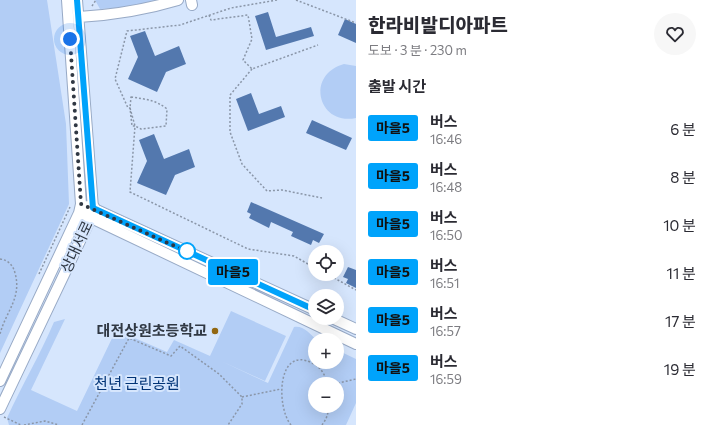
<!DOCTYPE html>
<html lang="ko">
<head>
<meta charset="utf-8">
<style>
  body { margin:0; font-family:Commissioner,"Noto Sans KR",sans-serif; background:#f7f7f7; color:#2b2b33; height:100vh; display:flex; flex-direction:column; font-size:15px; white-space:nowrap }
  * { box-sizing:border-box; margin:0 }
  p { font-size:13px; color:#7c7c81 }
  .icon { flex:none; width:22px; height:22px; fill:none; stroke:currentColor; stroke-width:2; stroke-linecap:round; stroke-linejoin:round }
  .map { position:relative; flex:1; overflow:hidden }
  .panel { display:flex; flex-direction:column; background:#fff; width:352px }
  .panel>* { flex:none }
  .badge { padding:0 8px; border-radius:3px; font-size:14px; line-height:26px }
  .fabs { position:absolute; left:308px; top:245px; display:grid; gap:8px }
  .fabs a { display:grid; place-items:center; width:36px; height:36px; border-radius:50%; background:#fff; box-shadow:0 4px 16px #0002; font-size:20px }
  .you { position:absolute; width:20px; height:20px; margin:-10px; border:3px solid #fff; border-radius:50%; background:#1a73e8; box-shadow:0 0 0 6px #1a73e833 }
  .map>.badge { position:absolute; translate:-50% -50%; box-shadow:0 0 0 2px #fff }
  h2 { padding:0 12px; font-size:15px; line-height:36px }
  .round { display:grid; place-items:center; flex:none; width:42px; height:42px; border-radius:21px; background:#f7f7f7 }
  .headline { display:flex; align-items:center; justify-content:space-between; height:68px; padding:0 12px }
  h1 { font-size:19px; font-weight:800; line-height:30px }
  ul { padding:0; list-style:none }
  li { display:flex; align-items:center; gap:12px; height:48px; padding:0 12px }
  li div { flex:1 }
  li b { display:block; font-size:15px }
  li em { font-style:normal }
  li .badge { min-width:44px; font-weight:700; text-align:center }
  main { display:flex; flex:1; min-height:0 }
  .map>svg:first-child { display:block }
  .green { fill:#b2cdf5; fill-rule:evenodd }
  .building { fill:#5378ae }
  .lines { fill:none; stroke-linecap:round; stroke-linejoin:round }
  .minor-casing { stroke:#98aac6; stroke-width:12 }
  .major-casing { stroke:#98aac6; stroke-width:15 }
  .path { stroke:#8a96a8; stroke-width:1.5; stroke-dasharray:2 2; stroke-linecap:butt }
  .minor { stroke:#fff; stroke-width:10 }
  .major { stroke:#fff; stroke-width:13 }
  .line-casing { stroke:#fff; stroke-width:9 }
  .line { stroke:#00a3fb; stroke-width:6 }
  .walk { stroke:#303843; stroke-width:4; stroke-dasharray:0 7.2 }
  .stop-dot { fill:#fff; stroke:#00a3fb; stroke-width:2 }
  .poi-dot { fill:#926711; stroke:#d6e6fd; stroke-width:1.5 }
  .labels { text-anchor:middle; stroke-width:4; stroke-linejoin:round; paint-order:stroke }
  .street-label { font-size:15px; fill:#303843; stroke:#d6e6fd }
  .poi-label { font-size:15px; font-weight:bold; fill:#303843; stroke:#d6e6fd; text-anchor:end }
  .park-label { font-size:15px; fill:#013376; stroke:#d6e6fd }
</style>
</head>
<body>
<main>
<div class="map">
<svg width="356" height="425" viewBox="0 0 356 425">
  <rect width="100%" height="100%" fill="#d6e6fd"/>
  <path class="green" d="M0 0H47L66 124 69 204 0 353Z
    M95 0H164L145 6 100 9Z
    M344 64 356 66V118C318 126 305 75 344 64Z
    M231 311 286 336 265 381 221 361 268 383 294 327C303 325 310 334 317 340H315V362H337V350L356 359V403L346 425H9L7 418C22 385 40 355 54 322L65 319 31 390 77 411 116 330 167 352 174 340 210 356ZM315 384H337V406H315Z"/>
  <path class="building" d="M268 12 276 37 311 27 314 36 266 50 255 16Z
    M345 19 356 24V43L338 35Z
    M145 31 155 56 179 46 186 64 166 72 157 92 128 79 138 57 130 36Z
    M251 93 259 114 281 106 285 117 248 131 236 99Z
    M312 120 352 138 346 150 306 133Z
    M154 134 164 159 189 149 195 167 175 175 166 195 137 183 147 161 139 140Z
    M251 202 324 234 319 243 313 240 311 245 291 236 293 232 271 222 269 228 249 218 251 214 247 212Z
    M348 267 356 270V288L346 283 348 279 343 277Z"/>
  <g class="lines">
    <g class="minor-casing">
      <path id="minor" d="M77 0 93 208
        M191 0 192 5
        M79 17C113 15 145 10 178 0
        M88 206 315 310
        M85 215 356 344
        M332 318 356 329
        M0 381 79 213 81 204 67 0
        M0 409 91 218"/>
    </g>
    <g class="major-casing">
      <path id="major" d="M91 218 93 208"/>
    </g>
    <path class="path" d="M277 0 231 8 180 25 127 31 115 79 128 108H130L132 126H135L130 192 248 249 294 256 315 268
      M296 0 356 23
      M92 6 96 0
      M209 15 211 20 248 15 252 39 243 60 252 69 318 45
      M252 69 230 95V132L242 164 267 191 282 190 322 198
      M131 97C145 99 156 100 167 109L166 126 141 129 135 126 130 108Z
      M0 259C8 260 13 265 15 273 22 298 6 311 0 334
      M39 274 70 207
      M327 274 356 290
      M334 384 356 379
      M242 397 281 389
      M4 417 21 425
      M24 425 45 421 59 425
      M82 425 129 338 171 356 180 346 219 374 242 397V404L228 425
      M291 425C276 407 277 345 312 363 321 367 325 375 328 384
      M322 425 326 419 330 406"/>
    <use href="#minor" class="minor"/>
    <use href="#major" class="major"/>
  </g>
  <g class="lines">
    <g class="line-casing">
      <path id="line" d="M77 0 93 208 315 310"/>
    </g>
    <use href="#line" class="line"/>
    <path class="walk" d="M70 39 81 204 188 252 187 251"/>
  </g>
  <circle class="stop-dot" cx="187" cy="251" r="8"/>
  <circle class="poi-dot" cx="215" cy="331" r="4"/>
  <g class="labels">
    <g class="street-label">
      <text transform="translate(77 247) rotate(-65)" y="5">상대서로</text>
    </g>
    <g class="poi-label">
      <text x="207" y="336">대전상원초등학교</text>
    </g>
    <g class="park-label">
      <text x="137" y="389">천년 근린공원</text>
    </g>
  </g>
</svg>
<div class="fabs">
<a><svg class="icon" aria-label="locate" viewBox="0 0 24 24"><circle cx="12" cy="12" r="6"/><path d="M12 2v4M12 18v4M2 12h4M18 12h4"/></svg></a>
<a><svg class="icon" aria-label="layers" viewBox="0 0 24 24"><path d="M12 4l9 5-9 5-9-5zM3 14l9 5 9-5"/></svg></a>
<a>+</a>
<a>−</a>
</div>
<div class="you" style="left:70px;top:39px"></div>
<b class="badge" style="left:233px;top:272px;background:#00a3fb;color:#111">마을5</b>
</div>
<section class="panel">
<div class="headline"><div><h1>한라비발디아파트</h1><p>도보 · 3 분 · 230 m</p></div><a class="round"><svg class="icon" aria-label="heart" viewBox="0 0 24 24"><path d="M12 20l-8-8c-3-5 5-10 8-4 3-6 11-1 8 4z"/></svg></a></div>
<h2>출발 시간</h2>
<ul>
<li><span class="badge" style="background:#00a3fb;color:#111">마을5</span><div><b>버스</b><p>16:46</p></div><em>6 분</em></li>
<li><span class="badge" style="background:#00a3fb;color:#111">마을5</span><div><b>버스</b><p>16:48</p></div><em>8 분</em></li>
<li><span class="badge" style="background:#00a3fb;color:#111">마을5</span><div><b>버스</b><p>16:50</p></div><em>10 분</em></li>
<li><span class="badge" style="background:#00a3fb;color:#111">마을5</span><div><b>버스</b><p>16:51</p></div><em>11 분</em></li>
<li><span class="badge" style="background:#00a3fb;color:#111">마을5</span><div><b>버스</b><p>16:57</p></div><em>17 분</em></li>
<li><span class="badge" style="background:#00a3fb;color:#111">마을5</span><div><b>버스</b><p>16:59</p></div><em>19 분</em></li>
</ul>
</section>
</main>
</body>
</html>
